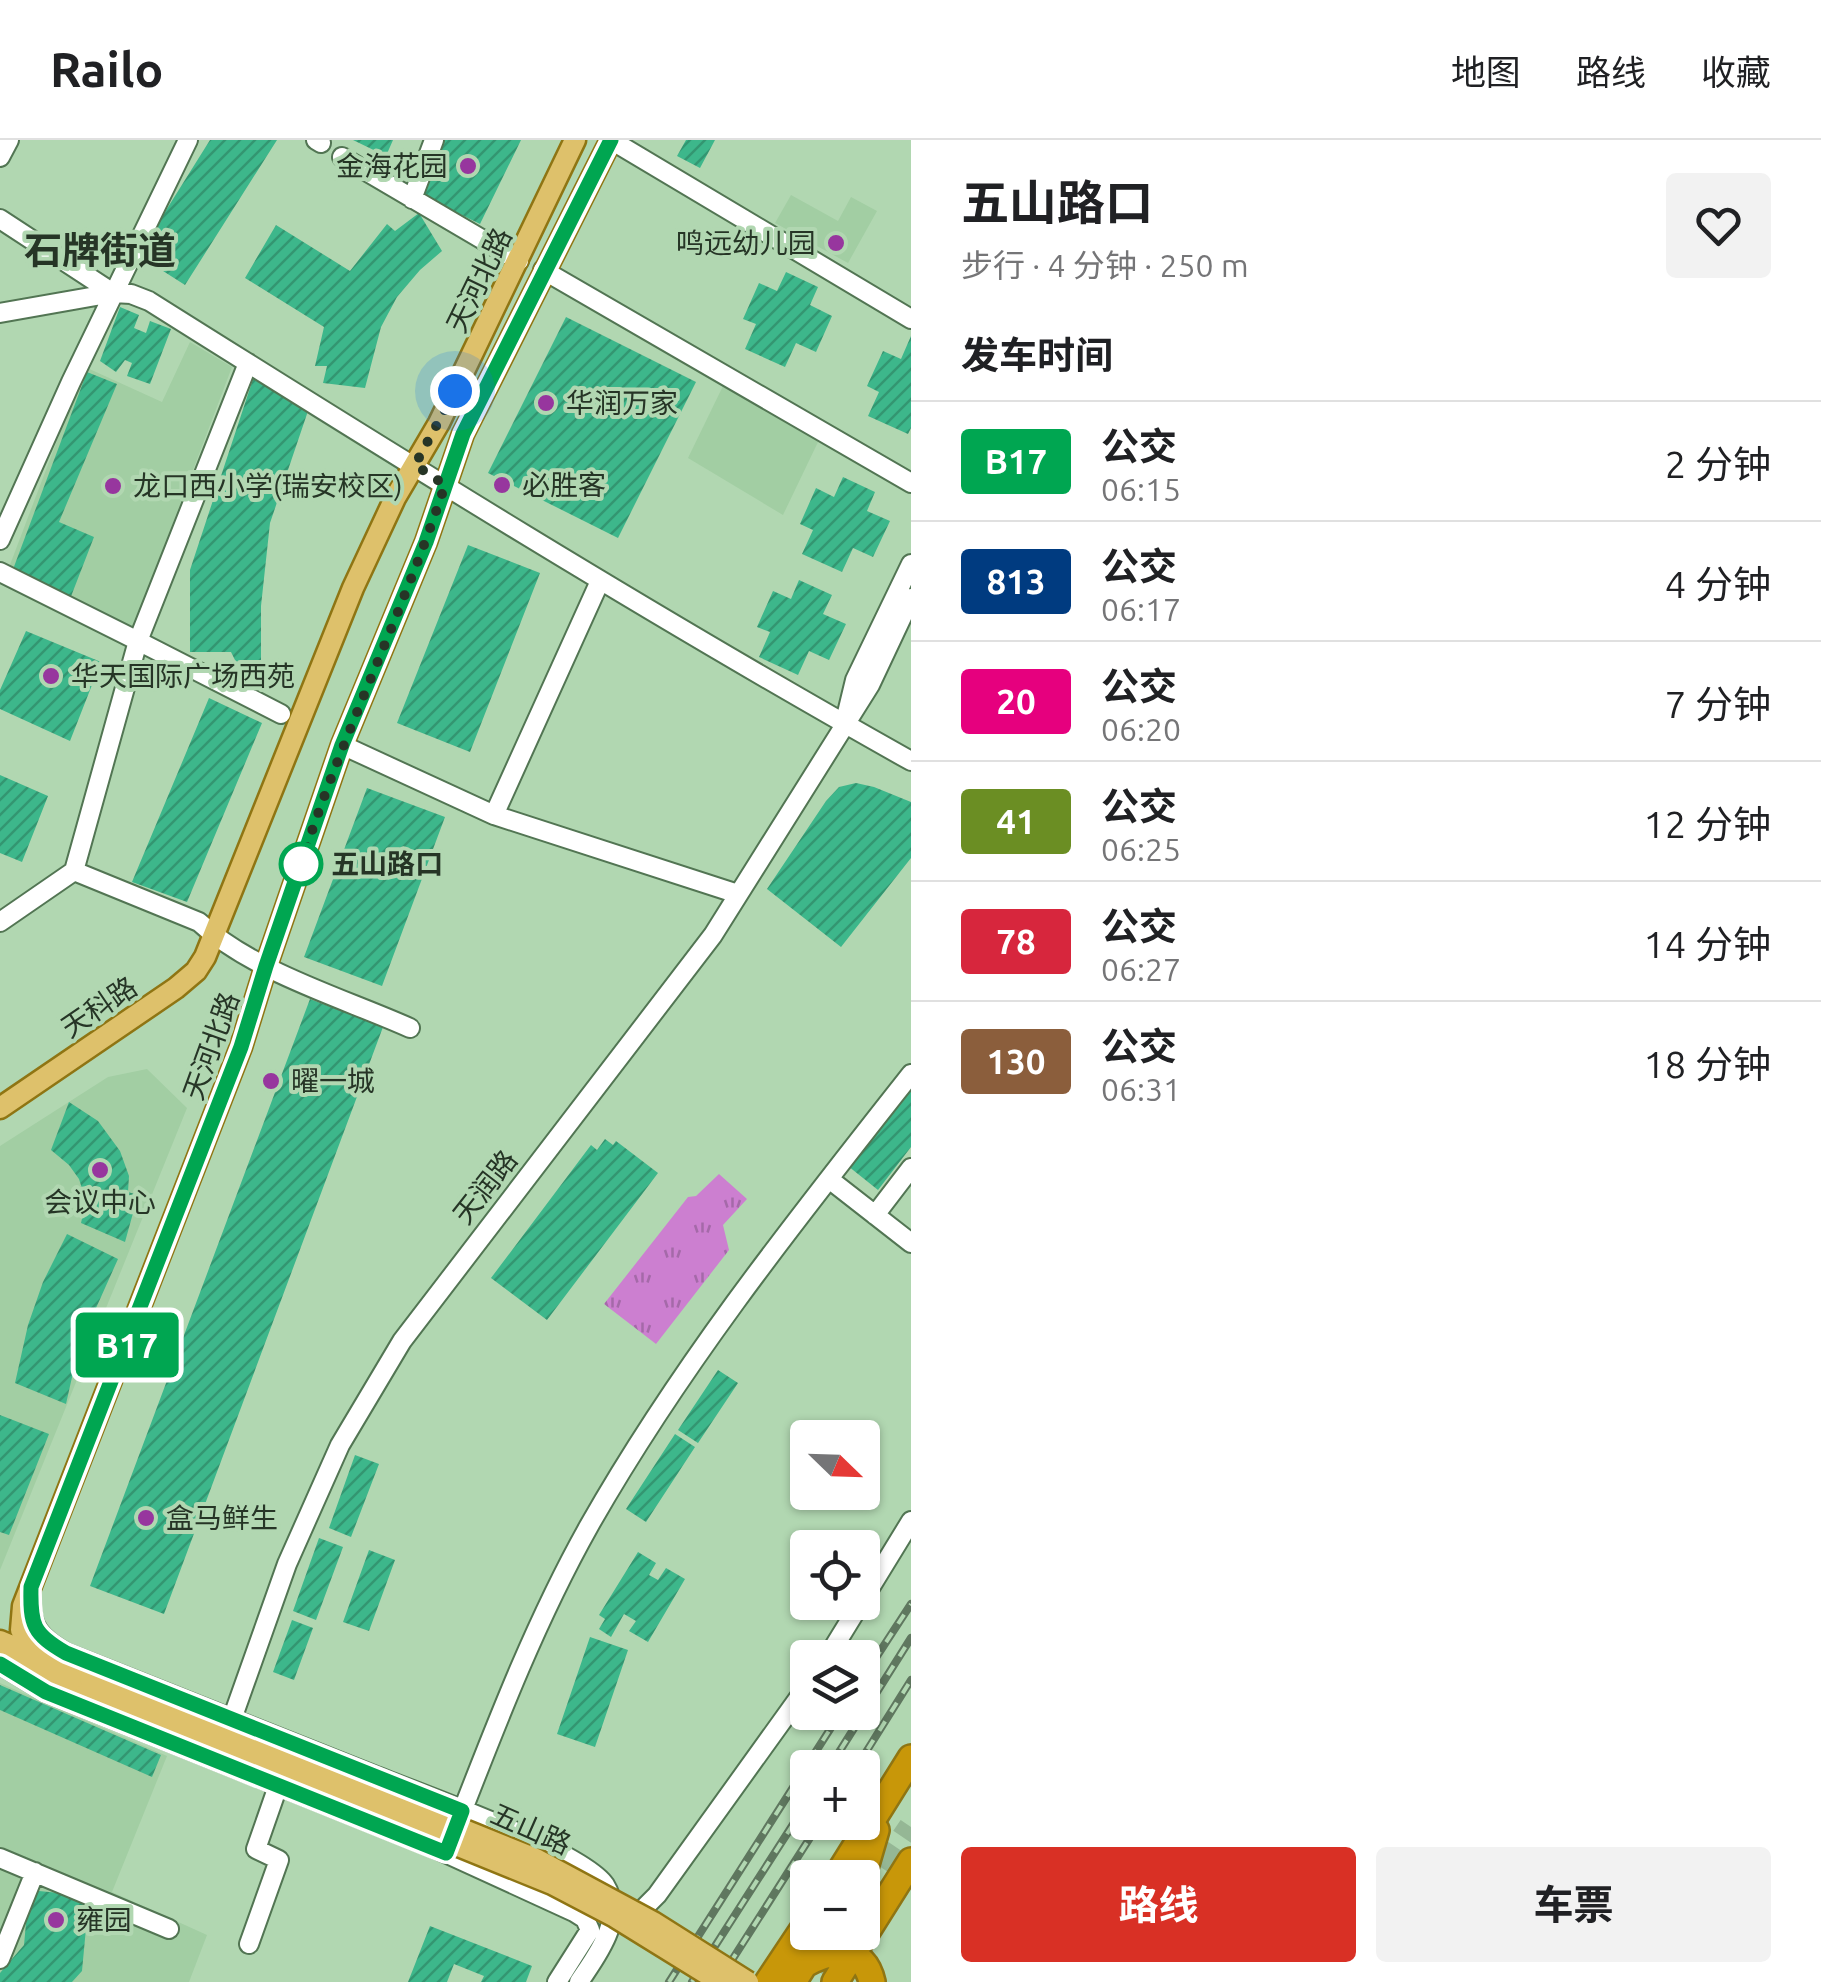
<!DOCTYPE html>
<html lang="zh">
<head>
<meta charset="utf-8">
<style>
  body { margin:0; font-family:Ubuntu,"Noto Sans SC",sans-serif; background:#f2f2f2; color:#202124; height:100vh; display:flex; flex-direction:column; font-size:38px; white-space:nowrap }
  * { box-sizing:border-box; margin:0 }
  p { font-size:32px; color:#757577 }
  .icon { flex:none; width:55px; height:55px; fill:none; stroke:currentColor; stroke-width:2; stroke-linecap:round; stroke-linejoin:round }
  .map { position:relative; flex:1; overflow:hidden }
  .details { display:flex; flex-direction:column; background:#fff; width:910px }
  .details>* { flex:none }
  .badge { padding:0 20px; border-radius:8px; font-size:35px; line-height:65px }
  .needle { width:65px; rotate:113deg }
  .controls { position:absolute; left:790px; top:1280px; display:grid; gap:20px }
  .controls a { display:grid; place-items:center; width:90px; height:90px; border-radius:10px; background:#fff; box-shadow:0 2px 8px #0004; font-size:50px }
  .you { position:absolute; width:50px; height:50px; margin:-25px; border:8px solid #fff; border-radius:50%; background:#1a73e8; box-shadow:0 0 0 15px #1a73e833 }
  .map>.badge { position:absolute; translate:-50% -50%; box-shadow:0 0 0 5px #fff }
  h2 { padding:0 50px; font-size:38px; line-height:90px }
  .round { display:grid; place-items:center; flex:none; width:105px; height:105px; border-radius:10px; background:#f2f2f2 }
  .headline { display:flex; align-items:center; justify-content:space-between; height:170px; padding:0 50px }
  h1 { font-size:48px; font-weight:700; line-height:75px }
  .action { display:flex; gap:20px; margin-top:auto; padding:20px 50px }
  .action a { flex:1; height:115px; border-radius:10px; background:#d93025; color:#fff; font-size:40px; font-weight:700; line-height:115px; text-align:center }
  .action a+a { background:#f2f2f2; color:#202124 }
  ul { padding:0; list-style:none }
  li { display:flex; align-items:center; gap:30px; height:120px; padding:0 50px; border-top:2px solid #e0e0e0 }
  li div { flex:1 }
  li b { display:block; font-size:38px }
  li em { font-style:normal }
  li .badge { min-width:110px; font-weight:700; text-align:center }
  header { display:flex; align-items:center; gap:60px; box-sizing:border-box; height:140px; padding:0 50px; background:#fff; border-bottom:2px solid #e0e0e0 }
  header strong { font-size:48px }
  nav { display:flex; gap:55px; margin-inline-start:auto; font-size:35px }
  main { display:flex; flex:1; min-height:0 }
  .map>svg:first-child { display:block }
  .built { fill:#a2cea3 }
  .grass { fill:url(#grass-tufts) }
  .building { fill:url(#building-hatch) }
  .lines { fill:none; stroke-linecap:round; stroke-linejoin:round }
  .highway-tunnel { stroke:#95b795; stroke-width:25; stroke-dasharray:25 12; stroke-linecap:butt }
  .minor-casing { stroke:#527553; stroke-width:22 }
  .major-casing { stroke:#8f7513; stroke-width:25 }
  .highway-casing { stroke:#8f7513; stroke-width:30 }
  .minor { stroke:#fff; stroke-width:18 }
  .major { stroke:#dec16b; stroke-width:20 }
  .highway { stroke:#c89709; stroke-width:25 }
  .rail-casing { stroke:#5f775f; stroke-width:8 }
  .rail { stroke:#b1d7b1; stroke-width:4; stroke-dasharray:11; stroke-linecap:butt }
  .major-bridge-casing { stroke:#8f7513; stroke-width:25; stroke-linecap:butt }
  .major-bridge { stroke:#dec16b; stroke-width:20 }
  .line-casing { stroke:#fff; stroke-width:22 }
  .line { stroke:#00a651; stroke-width:15 }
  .walk { stroke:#263526; stroke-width:10; stroke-dasharray:0 18 }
  .poi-dot { fill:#97369e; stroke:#b1d7b1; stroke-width:4 }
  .stop-dot { fill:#fff; stroke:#00a651; stroke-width:5 }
  .labels { text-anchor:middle; stroke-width:8; stroke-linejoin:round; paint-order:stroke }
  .poi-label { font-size:28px; fill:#263526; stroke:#b1d7b1; text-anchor:start }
  .street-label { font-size:28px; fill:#263526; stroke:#b1d7b1 }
  .stop-label { font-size:28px; font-weight:bold; fill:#263526; stroke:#b1d7b1; text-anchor:start }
  .district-label { font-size:38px; font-weight:bold; fill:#263526; stroke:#b1d7b1 }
</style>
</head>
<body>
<header>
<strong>Railo</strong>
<nav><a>地图</a><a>路线</a><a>收藏</a></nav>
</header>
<main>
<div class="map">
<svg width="911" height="1842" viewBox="0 0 911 1842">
  <defs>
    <pattern id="grass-tufts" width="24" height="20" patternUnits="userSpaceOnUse" patternTransform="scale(2.5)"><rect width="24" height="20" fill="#cc7fd0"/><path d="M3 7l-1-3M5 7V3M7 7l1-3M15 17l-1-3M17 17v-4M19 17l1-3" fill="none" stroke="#a569a9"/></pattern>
    <pattern id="building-hatch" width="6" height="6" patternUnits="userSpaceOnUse" patternTransform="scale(2.5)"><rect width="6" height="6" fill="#3db78b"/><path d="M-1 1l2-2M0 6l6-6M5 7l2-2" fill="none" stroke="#339671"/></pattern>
  </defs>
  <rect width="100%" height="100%" fill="#b1d7b1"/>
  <path class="built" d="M791 55 838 81 851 57 877 71 848 123 775 83Z
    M190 202 232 227 132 491 8 430 85 227 162 262Z
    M723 246 818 302 783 375 688 318Z
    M147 929 187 968 0 1430V1006L108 937Z
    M0 1543 167 1616 112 1752 207 1795 189 1842H0Z"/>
  <path class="grass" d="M719 1034 747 1059 723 1085 729 1110 656 1204 604 1164 688 1057 696 1056Z"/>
  <path class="building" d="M210 0H277L185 145 138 115Z
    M353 0H393L386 16Z
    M441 0H521L480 84 415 52Z
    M686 0H715L700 28 677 16Z
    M419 73 442 111 420 130 397 157 381 187 365 248 323 243 327 226H315L324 187 245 138 276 85 350 131 387 84 395 91Z
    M786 132 818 147 810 165 832 176 816 212 796 203 785 227 745 209 756 184 743 179 759 143 777 151Z
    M120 167 139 175 134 188 146 193 150 181 171 189 150 244 127 236 132 223 125 220 116 232 100 221Z
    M566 177 696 242 618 398 488 333Z
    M911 196V288L908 294 868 276 879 252 867 246 883 211 901 219Z
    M87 232 117 244 59 382 94 397 70 459 12 432Z
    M253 239 308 271 270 383 261 466V532L238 526 231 512H190V430Z
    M843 337 875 352 867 371 890 381 873 417 853 408 842 432 802 414 813 390 800 384 816 348 834 357Z
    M468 405 540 433 470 612 397 583Z
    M799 440 832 455 823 474 846 484 829 520 809 511 798 535 759 517 770 492 757 487 773 451 791 459Z
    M26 491 101 522 70 601 0 569V550Z
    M209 558 262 583 187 762 132 742Z
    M0 635 48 656 22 722 0 713Z
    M856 643 874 647 911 662V718L841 807 767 749 826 661 839 647Z
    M367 648 445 677 382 846 304 817Z
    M310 859 383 887 164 1474 90 1446Z
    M911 944V1007L878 1050 848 1026Z
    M69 962 98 981 120 1011 129 1036 128 1052 138 1055 125 1102 81 1083 86 1061 79 1039 69 1025 51 1010Z
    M605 999 613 1005 616 1001 658 1033 547 1180 491 1138 591 1005 597 1010Z
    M67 1094 118 1119 79 1206 66 1264 15 1243 28 1185 43 1142Z
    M718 1230 738 1243 698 1303 678 1290Z
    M0 1275 49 1294 9 1395 0 1392Z
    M675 1294 695 1307 646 1382 626 1369Z
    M355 1315 379 1324 351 1397 329 1388Z
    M319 1398 343 1407 316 1480 293 1471Z
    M369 1410 395 1420 369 1491 343 1482Z
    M638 1412 656 1423 649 1435 658 1440 666 1428 685 1439 648 1502 629 1491 636 1481 624 1474 611 1497 599 1489 605 1479 599 1475Z
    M292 1480 313 1488 294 1540 273 1532Z
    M590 1497 628 1510 595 1607 557 1594Z
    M0 1545 161 1615 152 1637 0 1570Z
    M29 1750 89 1756 82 1831 72 1842H0V1833L24 1805Z
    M430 1786 532 1826 526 1842H481L484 1836 454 1824 447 1842H408Z"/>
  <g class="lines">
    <path class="highway-tunnel" d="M862 1759 911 1687
      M816 1830 840 1792"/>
    <g class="minor-casing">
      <path id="minor" d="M316 0 321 3
        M611 0 911 179
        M0 17 9 0
        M342 17 519 121
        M412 59 434 0
        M0 79 113 153
        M543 130 911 343
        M0 173 113 153 131 154 149 161C400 319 652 476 911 621
        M248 223 138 501 281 574
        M0 400 71 242 188 0
        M0 432 138 501 74 731
        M847 573 855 540 911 424
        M342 605 494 675 600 441
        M494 675 738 754
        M0 782 74 731 199 782C253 832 343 858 410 888
        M829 1039 911 1103
        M875 1075 911 1028
        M30 1458C30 1487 41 1499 66 1513 168 1553 270 1594 371 1634 416 1652 583 1711 605 1745 626 1779 597 1815 579 1842
        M827 1518 911 1381
        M0 1524 46 1552 430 1706 574 1772 585 1779 590 1790 557 1842
        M232 1579 287 1424 340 1305 402 1201 713 795 870 545 911 458
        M446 1713C489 1603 531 1489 589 1386 681 1224 796 1080 911 934
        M0 1718 169 1789
        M628 1784 657 1755 808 1545
        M249 1804 279 1720 256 1709 278 1646
        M0 1819 35 1732"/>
    </g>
    <g class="major-casing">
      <path id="major" d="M0 968 176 848 196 831 205 817 353 448 395 358 439 283 575 0
        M0 1501 90 1539
        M41 1518 21 1490 23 1466 241 907 266 826 342 605 426 402 463 294 611 0
        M0 1519 85 1554"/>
    </g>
    <g class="highway-casing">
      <path id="highway" d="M836 1738 911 1618
        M862 1738 876 1690
        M805 1824C832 1809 864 1805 872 1842
        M768 1842 808 1782
        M793 1842 825 1792
        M835 1842 911 1721"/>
    </g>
    <use href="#minor" class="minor"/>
    <use href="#major" class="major"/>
    <use href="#highway" class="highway"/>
    <g class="rail-casing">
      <path id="rail" d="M862 1539 911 1464
        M829 1628 911 1498
        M856 1628 911 1540
        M669 1842 841 1572
        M692 1842 808 1661
        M718 1842 820 1682"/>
    </g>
    <use href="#rail" class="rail"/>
    <g class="major-bridge-casing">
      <path id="major-bridge" d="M90 1539 536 1719 653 1782 748 1842
        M85 1554 552 1744 615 1777 720 1842"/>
    </g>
    <use href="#major-bridge" class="major-bridge"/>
  </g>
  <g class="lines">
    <g class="line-casing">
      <path id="line" d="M0 1524 46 1552 446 1713 462 1671 66 1513C33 1494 30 1485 31 1447L241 907 266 826 342 605 426 402 463 294 611 0"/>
    </g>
    <use href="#line" class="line"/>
    <path class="walk" d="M301 724C342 595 403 473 445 345L415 325 455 251"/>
  </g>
  <g class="poi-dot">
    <circle cx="468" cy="26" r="10"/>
    <circle cx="836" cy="103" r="10"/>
    <circle cx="546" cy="263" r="10"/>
    <circle cx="502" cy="345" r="10"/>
    <circle cx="113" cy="346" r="10"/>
    <circle cx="51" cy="536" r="10"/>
    <circle cx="271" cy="941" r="10"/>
    <circle cx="100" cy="1030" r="10"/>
    <circle cx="146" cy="1378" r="10"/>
    <circle cx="56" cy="1780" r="10"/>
  </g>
  <circle class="stop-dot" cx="301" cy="724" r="20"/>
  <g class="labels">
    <g class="poi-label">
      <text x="448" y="36" text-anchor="end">金海花园</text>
      <text x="816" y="113" text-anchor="end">鸣远幼儿园</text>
      <text x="566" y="273">华润万家</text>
      <text x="522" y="355">必胜客</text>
      <text x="133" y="356">龙口西小学(瑞安校区)</text>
      <text x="71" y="546">华天国际广场西苑</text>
      <text x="291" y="951">曜一城</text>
      <text x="100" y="1072" text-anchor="middle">会议中心</text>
      <text x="166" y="1388">盒马鲜生</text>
      <text x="76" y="1790">雍园</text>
    </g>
    <g class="street-label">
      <text transform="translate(479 140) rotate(-64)" y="10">天河北路</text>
      <text transform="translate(99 867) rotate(-34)" y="10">天科路</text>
      <text transform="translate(211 906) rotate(-70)" y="10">天河北路</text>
      <text transform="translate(485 1047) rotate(-52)" y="10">天润路</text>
      <text transform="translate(531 1689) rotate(24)" y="10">五山路</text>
    </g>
    <g class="stop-label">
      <text x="331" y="734">五山路口</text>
    </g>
    <g class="district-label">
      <text x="100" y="124">石牌街道</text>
    </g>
  </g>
</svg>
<div class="controls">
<a><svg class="needle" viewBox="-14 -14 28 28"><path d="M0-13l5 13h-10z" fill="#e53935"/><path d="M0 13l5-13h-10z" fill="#757577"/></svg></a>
<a><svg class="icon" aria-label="locate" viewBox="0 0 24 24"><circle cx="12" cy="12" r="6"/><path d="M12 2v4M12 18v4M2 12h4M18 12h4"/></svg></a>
<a><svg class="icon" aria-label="layers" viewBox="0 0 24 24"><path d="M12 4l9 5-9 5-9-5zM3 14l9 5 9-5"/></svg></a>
<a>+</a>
<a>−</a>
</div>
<div class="you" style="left:455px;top:251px"></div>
<b class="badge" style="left:127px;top:1205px;background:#00a651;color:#fff">B17</b>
</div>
<section class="details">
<div class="headline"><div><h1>五山路口</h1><p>步行 · 4 分钟 · 250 m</p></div><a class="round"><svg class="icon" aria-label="heart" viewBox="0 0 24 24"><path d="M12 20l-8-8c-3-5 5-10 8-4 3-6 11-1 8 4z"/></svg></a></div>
<h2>发车时间</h2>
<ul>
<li><span class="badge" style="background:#00a651;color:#fff">B17</span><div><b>公交</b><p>06:15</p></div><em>2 分钟</em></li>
<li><span class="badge" style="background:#003b80;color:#fff">813</span><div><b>公交</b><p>06:17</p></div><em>4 分钟</em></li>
<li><span class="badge" style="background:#e6007e;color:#fff">20</span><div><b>公交</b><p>06:20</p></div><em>7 分钟</em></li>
<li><span class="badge" style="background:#6b8e23;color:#fff">41</span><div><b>公交</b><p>06:25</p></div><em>12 分钟</em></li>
<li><span class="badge" style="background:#d7263d;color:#fff">78</span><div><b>公交</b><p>06:27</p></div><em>14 分钟</em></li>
<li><span class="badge" style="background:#8b5e3c;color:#fff">130</span><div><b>公交</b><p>06:31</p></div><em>18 分钟</em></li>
</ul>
<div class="action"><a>路线</a><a>车票</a></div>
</section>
</main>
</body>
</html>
